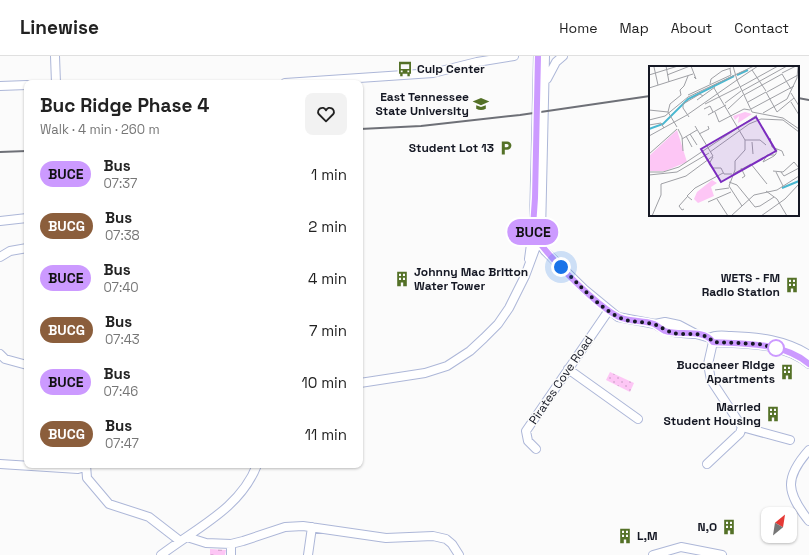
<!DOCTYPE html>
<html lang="en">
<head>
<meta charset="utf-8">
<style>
  body { margin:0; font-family:"Space Grotesk",sans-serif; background:#f2f2f2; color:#222; height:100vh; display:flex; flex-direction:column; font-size:15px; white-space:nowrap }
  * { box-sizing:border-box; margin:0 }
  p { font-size:13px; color:#767676 }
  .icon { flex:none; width:22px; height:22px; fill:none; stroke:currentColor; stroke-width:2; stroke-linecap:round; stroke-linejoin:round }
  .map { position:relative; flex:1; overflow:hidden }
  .sheet { position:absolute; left:24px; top:24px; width:339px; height:388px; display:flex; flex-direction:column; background:#fff; border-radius:8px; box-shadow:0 1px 3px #0004 }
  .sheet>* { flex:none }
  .badge { padding:0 8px; border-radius:13px; font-size:14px; line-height:26px }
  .needle { width:26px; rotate:30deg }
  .buttons { position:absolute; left:761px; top:451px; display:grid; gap:8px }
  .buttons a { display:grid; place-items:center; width:36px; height:36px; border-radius:8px; background:#fff; box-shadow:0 1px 3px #0004; font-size:20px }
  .you { position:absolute; width:20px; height:20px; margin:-10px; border:3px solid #fff; border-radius:50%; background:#1a73e8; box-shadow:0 0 0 6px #1a73e833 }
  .map>.badge { position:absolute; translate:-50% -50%; box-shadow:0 0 0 2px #fff }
  .round { display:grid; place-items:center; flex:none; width:42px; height:42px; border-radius:8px; background:#f2f2f2 }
  .summary { display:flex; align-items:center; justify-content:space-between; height:68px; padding:0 16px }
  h1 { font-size:19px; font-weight:700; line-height:30px }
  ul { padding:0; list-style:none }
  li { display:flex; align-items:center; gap:12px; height:52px; padding:0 16px }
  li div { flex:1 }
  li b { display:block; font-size:15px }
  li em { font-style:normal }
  li .badge { min-width:44px; font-weight:700; text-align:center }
  header { display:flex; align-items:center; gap:24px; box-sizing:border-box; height:56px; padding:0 20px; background:#fff; border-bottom:1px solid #e0e0e0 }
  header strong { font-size:19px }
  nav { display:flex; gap:22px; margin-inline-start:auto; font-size:14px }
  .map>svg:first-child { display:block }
  .grass { fill:url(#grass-dots) }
  .cemetery { fill:url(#cemetery-stones) }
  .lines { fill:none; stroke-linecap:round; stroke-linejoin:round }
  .minor-casing { stroke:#adb7d8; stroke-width:10 }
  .minor { stroke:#fff; stroke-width:8 }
  .rail { stroke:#6e7077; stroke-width:2 }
  .line-casing { stroke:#fff; stroke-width:9 }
  .line { stroke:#cc9aff; stroke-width:6 }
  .walk { stroke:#151824; stroke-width:4; stroke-dasharray:0 7.2 }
  .stop-dot { fill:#fff; stroke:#cc9aff; stroke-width:2 }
  .labels { text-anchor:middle; stroke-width:3; stroke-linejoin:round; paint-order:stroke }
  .poi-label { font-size:12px; font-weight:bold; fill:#151824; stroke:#fbfbfb; text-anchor:end }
  .street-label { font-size:12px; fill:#151824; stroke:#fbfbfb }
  .inset-river { fill:none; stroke:#49b7d0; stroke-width:2 }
  .inset-road { fill:none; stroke:#9fa0a5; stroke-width:1 }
  .view { fill:#7b2cbf; fill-opacity:0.15; stroke:#7b2cbf; stroke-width:2 }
  .inset-edge { fill:none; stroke:#151824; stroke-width:2 }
</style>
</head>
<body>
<header>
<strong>Linewise</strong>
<nav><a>Home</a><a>Map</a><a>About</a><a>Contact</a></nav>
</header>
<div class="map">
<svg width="809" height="499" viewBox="0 0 809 499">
  <defs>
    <pattern id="grass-dots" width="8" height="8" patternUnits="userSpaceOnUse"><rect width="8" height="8" fill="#fdc6f5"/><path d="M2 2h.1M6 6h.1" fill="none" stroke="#d8a9d2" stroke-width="1.8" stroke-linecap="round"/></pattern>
    <pattern id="cemetery-stones" width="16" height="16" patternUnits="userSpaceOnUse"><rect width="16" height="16" fill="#fdc6f5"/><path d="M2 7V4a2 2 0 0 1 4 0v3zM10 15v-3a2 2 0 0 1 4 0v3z" fill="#d8a9d2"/></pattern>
  </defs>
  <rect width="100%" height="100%" fill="#fbfbfb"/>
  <path class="grass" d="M610 316 634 327 630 336 606 324Z"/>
  <path class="cemetery" d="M210 493 226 494 225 499H210Z"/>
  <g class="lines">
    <g class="minor-casing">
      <path id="minor" d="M55 0 56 27
        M547 23 556 6 563 0
        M285 27 433 17 477 6 514 0
        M0 30 27 29
        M0 165 27 162
        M532 185 539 186 545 195 584 233 618 261 655 268 665 266 679 269 696 278 710 282 713 286 708 308 711 324 742 371
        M0 201 10 195 27 192
        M529 203 534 166 538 0
        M655 268C667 277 679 277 694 278
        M710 282C716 278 724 280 731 280 759 281 785 284 809 299
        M713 286C745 288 783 286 809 308
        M0 298 5 303 27 309
        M568 313 638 363
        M360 327 425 317 447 310 470 295 484 282 498 268 509 252 525 220 541 177 545 0
        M742 371 790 384
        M536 393 528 385 526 375 609 254
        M809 394C784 422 786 436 809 465
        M0 408 78 413 85 411
        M707 408 740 377 742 371
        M86 409 87 422 109 448 149 461 180 485
        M187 481 206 487 231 488 243 485 285 471 303 470 386 482 433 480 446 483 452 488 459 499
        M161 499C196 472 240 453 257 409
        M231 499V488
        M308 499 312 471
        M653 499 681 491 722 499"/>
    </g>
    <use href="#minor" class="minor"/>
    <path class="rail" d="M798 42 809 44
      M360 73 421 70 520 59 650 40
      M0 96 27 95"/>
  </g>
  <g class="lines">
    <g class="line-casing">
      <path id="line" d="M538 0 535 142 532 185 539 186C554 206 597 250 619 261 630 266 643 264 654 268 658 270 661 273 665 275 680 280 703 272 713 286 745 288 783 286 809 308"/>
    </g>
    <use href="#line" class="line"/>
    <path class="walk" d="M561 211C579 228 603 257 626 264 635 266 644 266 653 268 660 270 666 275 673 277 686 280 704 274 713 286L759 288 779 293 776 292"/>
  </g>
  <defs>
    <g id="bus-bare" transform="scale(1.2)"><path d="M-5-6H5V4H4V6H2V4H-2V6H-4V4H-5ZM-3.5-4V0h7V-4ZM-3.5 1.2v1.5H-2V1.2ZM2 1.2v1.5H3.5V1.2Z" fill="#547127" stroke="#fbfbfb" stroke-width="2.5" paint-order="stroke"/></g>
    <g id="university-bare" transform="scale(1.2)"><path d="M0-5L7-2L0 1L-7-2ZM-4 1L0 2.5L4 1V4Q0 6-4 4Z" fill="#547127" stroke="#fbfbfb" stroke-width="2.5" paint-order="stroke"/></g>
    <g id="parking-bare" transform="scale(1.2)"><path d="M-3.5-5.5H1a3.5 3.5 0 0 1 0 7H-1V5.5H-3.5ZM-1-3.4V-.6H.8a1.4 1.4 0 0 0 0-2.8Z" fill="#547127" stroke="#fbfbfb" stroke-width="2.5" paint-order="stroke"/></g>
    <g id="building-bare" transform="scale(1.2)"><path d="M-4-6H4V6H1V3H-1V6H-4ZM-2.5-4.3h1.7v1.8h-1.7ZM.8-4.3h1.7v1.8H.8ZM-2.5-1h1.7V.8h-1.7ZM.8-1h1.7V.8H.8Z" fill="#547127" stroke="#fbfbfb" stroke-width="2.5" paint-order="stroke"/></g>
  </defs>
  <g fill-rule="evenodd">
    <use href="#bus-bare" x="405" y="13"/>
    <use href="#university-bare" x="481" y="48"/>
    <use href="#parking-bare" x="506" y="92"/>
    <use href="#building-bare" x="402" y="223"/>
    <use href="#building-bare" x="792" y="229"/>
    <use href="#building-bare" x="787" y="316"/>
    <use href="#building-bare" x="773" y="358"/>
    <use href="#building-bare" x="729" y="471"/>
    <use href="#building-bare" x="625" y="480"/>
  </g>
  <circle class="stop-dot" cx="776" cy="292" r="8"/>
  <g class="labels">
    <g class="poi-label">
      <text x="417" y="17" text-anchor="start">Culp Center</text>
      <text x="469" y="45">East Tennessee<tspan x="469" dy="14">State University</tspan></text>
      <text x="494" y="96">Student Lot 13</text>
      <text x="414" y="220" text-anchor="start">Johnny Mac Britton<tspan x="414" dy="14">Water Tower</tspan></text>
      <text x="780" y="226">WETS - FM<tspan x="780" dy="14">Radio Station</tspan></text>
      <text x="775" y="313">Buccaneer Ridge<tspan x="775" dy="14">Apartments</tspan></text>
      <text x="761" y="355">Married<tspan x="761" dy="14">Student Housing</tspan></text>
      <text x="717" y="475">N,O</text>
      <text x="637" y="484" text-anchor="start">L,M</text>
    </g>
    <g class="street-label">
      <text transform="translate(561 324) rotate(-56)" y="4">Pirates Cove Road</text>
    </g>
  </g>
  <g transform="translate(649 10)">
    <rect width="150" height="150" fill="#fbfbfb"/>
    <path d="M96 46 103 48 89 57 90 50 86 54 84 50ZM63 114 68 117 62 121 65 130 49 137 45 133 48 126Z" fill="#fdc6f5"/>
    <path d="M28 64 38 96 16 105H0V90Z" fill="#fdc6f5"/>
    <path class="inset-river" d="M88 9 99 4M0 63 14 58 39 33 85 10M133 122 150 115"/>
    <path class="inset-road" d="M17 0 20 16M42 0 47 13 45 11M84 0 88 14 109 0M5 1 9 19M103 4 117 25M133 7 147 0M133 8 142 23M0 9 29 0M18 9 41 0M61 18 62 13 73 5 82 2M91 21 129 0M0 22 44 8M65 22 96 74V84L86 95V104L80 120 93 140M93 25 138 0M117 26 128 46 145 32M118 26 149 9M142 27 150 40M39 29 82 9 81 3M95 29 133 8M48 34 66 21M99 36 117 26M142 36 150 49M76 37 92 25M56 38 90 21M55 43 61 40 64 46M79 43 94 29M102 43 145 20M0 44 19 46M19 46 21 38 32 29 31 24 35 20 39 10M19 46 28 61M66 46 70 56 95 43 101 44M114 47 138 33 148 12 149 0M59 49 77 39M40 51 34 42V38L51 28 54 30M0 54 16 50 39 31 105 0M0 59 12 57 15 62M46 60 64 90M29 63 33 71 34 85M41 68 48 79M50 68 60 63 59 60M0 70 38 49 88 14 103 46 134 52 150 63M37 70 43 81M121 72 123 81 133 85 135 90M33 73 48 64M96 74H111L117 79M103 76 104 88M61 86 100 58 112 53 134 54 150 66M0 88 28 63M126 89H118L114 96 125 90 127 88V87L128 83M64 91 60 98 63 102H72L75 108H83M92 102 96 110 93 112M124 105 134 106 145 96 150 102M0 106H14L30 101 108 49M127 106 134 120M132 106 135 110 150 102M84 108 102 98 118 118M0 109 28 106 60 87M80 116 88 119 106 141 111 140 125 131M66 124 80 122M117 125 128 133 138 150M68 133 79 150M43 134 38 130 46 122 74 107M59 136 82 126M35 143 33 144 30 140 38 131M3 150 12 129V118L37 110 64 90M82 150 105 129 128 124 150 110M112 150 136 133 150 118"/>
    <path class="view" d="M107 51 127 85 72 116 52 83Z"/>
    <rect width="150" height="150" class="inset-edge"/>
  </g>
</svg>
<div class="buttons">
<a><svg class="needle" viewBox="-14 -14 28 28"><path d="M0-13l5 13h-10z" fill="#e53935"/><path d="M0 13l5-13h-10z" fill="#767676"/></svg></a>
</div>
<div class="you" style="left:561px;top:211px"></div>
<b class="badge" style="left:533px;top:176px;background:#cc9aff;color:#111">BUCE</b>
<section class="sheet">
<div class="summary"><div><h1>Buc Ridge Phase 4</h1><p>Walk · 4 min · 260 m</p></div><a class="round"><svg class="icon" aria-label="heart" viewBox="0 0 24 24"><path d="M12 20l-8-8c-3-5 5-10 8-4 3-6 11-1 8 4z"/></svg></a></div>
<ul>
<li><span class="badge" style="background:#cc9aff;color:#111">BUCE</span><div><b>Bus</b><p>07:37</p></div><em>1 min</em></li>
<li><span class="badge" style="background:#8b5e3c;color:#fff">BUCG</span><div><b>Bus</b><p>07:38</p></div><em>2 min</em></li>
<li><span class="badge" style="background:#cc9aff;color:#111">BUCE</span><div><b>Bus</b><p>07:40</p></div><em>4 min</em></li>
<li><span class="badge" style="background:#8b5e3c;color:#fff">BUCG</span><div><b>Bus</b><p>07:43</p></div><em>7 min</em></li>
<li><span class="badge" style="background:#cc9aff;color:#111">BUCE</span><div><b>Bus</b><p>07:46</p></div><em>10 min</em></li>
<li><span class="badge" style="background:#8b5e3c;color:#fff">BUCG</span><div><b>Bus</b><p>07:47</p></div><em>11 min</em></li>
</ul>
</section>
</div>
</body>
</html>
